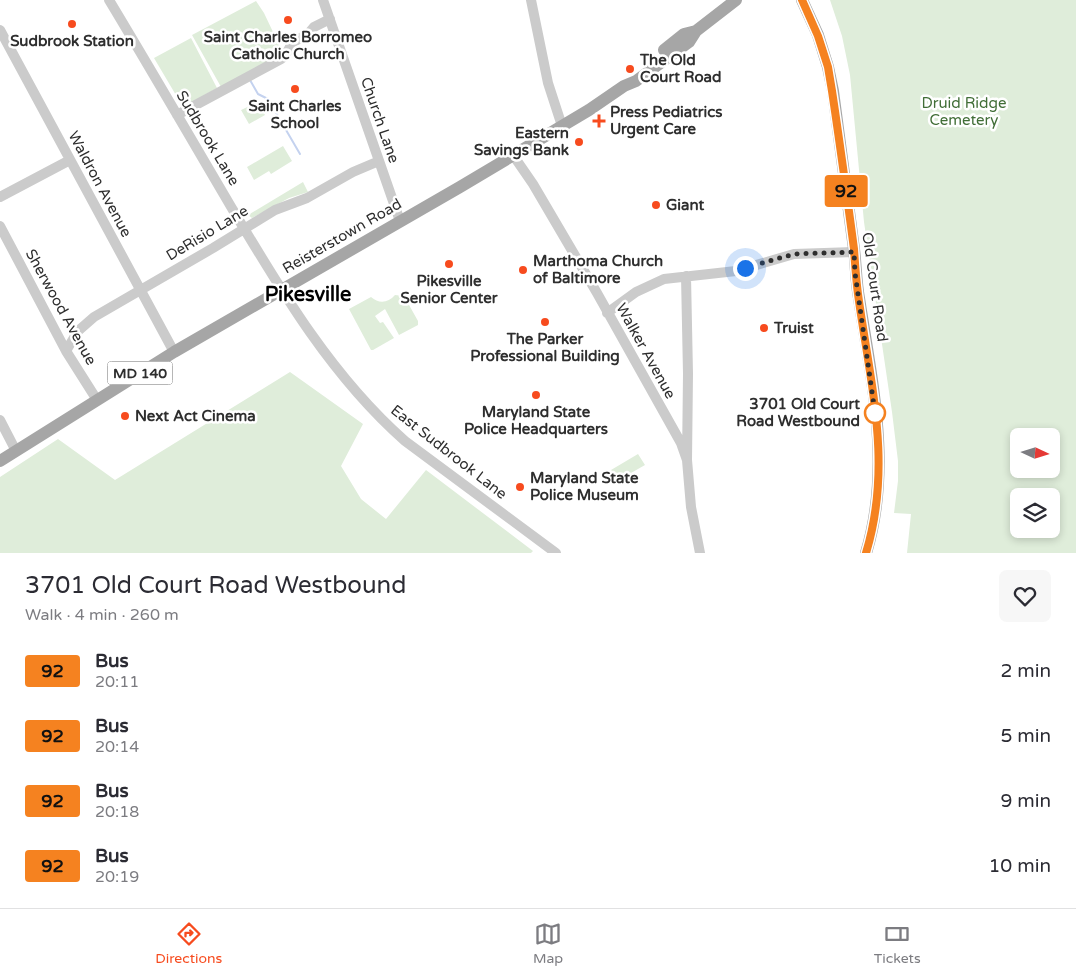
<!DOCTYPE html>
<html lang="en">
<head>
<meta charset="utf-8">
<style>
  body { margin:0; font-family:"Varela Round",sans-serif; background:#f7f7f7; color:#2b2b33; height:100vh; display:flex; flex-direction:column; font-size:19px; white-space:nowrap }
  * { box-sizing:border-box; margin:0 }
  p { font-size:16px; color:#7c7c81 }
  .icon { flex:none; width:28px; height:28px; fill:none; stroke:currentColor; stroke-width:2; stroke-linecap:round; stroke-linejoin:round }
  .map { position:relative; height:553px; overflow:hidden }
  .panel { display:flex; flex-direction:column; background:#fff; flex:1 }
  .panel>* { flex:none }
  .badge { padding:0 10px; border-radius:4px; font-size:18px; line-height:32px }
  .needle { width:32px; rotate:94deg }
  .buttons { position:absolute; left:1010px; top:428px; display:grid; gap:10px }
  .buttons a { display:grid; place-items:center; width:50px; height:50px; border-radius:8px; background:#fff; box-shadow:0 2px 8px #0003; font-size:25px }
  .you { position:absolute; width:25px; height:25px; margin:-12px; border:4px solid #fff; border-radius:50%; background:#1a73e8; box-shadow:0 0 0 8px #1a73e833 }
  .map>.badge { position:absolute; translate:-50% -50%; box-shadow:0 0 0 2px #fff }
  .round { display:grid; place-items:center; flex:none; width:52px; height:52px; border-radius:8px; background:#f7f7f7 }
  .head { display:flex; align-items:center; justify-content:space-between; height:85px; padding:0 25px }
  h1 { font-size:24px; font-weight:600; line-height:38px }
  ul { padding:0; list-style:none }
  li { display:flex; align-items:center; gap:15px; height:65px; padding:0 25px }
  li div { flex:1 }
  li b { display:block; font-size:19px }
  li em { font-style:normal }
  li .badge { min-width:55px; font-weight:700; text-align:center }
  .tabs { display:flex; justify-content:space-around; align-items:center; height:70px; border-top:1px solid #e1e1e2; background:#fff; font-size:14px; color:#7c7c81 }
  .tabs a { display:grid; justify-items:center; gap:2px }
  .tabs .active { color:#f74b1e }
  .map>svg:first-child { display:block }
  .green { fill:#dfedda; fill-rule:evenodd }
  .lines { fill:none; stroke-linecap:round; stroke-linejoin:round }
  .stream { stroke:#c4d2ef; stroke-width:2 }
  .minor { stroke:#cbcbcb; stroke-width:10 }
  .major { stroke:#a6a6a6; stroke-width:12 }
  .line-casing { stroke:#fff; stroke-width:11 }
  .line { stroke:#f58220; stroke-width:8 }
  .walk { stroke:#2e2e2e; stroke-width:5; stroke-dasharray:0 9 }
  .poi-dot { fill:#f74b1e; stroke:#fff; stroke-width:2 }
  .stop-dot { fill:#fff; stroke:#f58220; stroke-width:2.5 }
  .labels { text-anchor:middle; stroke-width:5; stroke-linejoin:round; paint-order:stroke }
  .shield { fill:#fff; stroke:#6d6d6d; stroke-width:1 }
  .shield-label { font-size:14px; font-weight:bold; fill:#2e2e2e }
  .poi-label { font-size:15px; font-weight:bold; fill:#2e2e2e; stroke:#fff; text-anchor:start }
  .park-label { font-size:15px; fill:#416e37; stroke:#fff }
  .street-label { font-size:15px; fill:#2e2e2e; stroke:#fff }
  .stop-label { font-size:15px; font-weight:bold; fill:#2e2e2e; stroke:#fff; text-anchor:end }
  .district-label { font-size:20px; font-weight:bold; fill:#000; stroke:#fff }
</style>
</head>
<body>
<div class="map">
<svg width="1076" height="553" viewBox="0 0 1076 553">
  <rect width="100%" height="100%" fill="#fff"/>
  <path class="green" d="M830 0H1076V553H907L911 514 894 513 898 481V461L892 412 864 222 850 75 842 36ZM1019 436H1051V469H1019ZM1019 496H1051V529H1019Z
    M256 1 264 13 283 53 221 87 192 35Z
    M191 38 217 88 183 107 154 58Z
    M258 102 265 115 249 124 241 110Z
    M283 146 292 161 271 174 269 171 254 180 247 167Z
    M303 182 308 192 289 198 252 218 248 215Z
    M395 295 404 296 418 321V325L399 335 385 309 375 316 380 323 383 322 394 338 373 350H371L349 309 371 297C379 304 388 303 395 295Z
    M290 372 363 424 341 466 361 499 386 519 426 470 533 551 531 553H0V477L58 439 115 480Z
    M638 454 645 465 617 481 611 470Z"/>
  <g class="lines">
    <path class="stream" d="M250 80 258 94 268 99 300 154"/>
    <path class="minor" d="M109 0C150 68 190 137 230 205 280 289 331 376 405 441L556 553
      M323 0 400 221
      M531 0 548 83 562 126
      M0 30 174 352
      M177 115 281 59 285 56 292 43 309 33 314 27 330 19
      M513 155 533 184 597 293 681 443 687 460
      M0 197 70 160
      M0 226 66 351 97 400
      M686 276 688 374 687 460 691 507 700 553
      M607 313 636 292 664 279 736 271 794 254 854 252
      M66 351 78 331 94 317 213 248 275 210 307 198 353 172 379 161
      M0 420 16 451"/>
    <path class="major" d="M802 0 818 35 828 67 833 91C840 144 847 196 854 249 856 265 856 282 859 298 872 383 892 468 866 553
      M664 50 684 34 696 31
      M0 461 174 352 460 187 589 110 624 86 636 81 689 42 696 31 736 0"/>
  </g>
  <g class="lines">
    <g class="line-casing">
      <path id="line" d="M802 0 818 36 828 67 832 91C840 144 847 196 854 249 855 264 856 279 858 294 870 383 893 464 866 553"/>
    </g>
    <use href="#line" class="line"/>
    <path class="walk" d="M745 268 794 254 854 252 855 273 875 413"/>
  </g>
  <g class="poi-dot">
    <circle cx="288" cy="20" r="5"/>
    <circle cx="72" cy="24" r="5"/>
    <circle cx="630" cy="69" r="5"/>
    <circle cx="295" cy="89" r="5"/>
    <path d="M596.5 113.5h5v5h5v5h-5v5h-5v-5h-5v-5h5z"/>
    <circle cx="579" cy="142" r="5"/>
    <circle cx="656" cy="205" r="5"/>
    <circle cx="449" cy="264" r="5"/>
    <circle cx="523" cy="270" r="5"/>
    <circle cx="545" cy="322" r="5"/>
    <circle cx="764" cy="328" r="5"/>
    <circle cx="536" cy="395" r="5"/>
    <circle cx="125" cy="416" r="5"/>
    <circle cx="520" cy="487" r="5"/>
  </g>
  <circle class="stop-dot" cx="875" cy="413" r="10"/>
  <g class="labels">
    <rect class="shield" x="107.5" y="361.5" width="65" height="23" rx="4"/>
    <g class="shield-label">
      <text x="140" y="378">MD 140</text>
    </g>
    <g class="poi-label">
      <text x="288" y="42" text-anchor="middle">Saint Charles Borromeo<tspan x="288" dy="17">Catholic Church</tspan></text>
      <text x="72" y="46" text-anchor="middle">Sudbrook Station</text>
      <text x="640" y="65">The Old<tspan x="640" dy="17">Court Road</tspan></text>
      <text x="295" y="111" text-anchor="middle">Saint Charles<tspan x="295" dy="17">School</tspan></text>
      <text x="610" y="117">Press Pediatrics<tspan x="610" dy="17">Urgent Care</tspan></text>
      <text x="569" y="138" text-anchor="end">Eastern<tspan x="569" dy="17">Savings Bank</tspan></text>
      <text x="666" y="210">Giant</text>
      <text x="533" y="266">Marthoma Church<tspan x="533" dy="17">of Baltimore</tspan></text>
      <text x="449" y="286" text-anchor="middle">Pikesville<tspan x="449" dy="17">Senior Center</tspan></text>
      <text x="774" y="333">Truist</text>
      <text x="545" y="344" text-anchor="middle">The Parker<tspan x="545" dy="17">Professional Building</tspan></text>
      <text x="536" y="417" text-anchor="middle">Maryland State<tspan x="536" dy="17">Police Headquarters</tspan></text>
      <text x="135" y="421">Next Act Cinema</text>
      <text x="530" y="483">Maryland State<tspan x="530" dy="17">Police Museum</tspan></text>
    </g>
    <g class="park-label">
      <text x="964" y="108">Druid Ridge<tspan x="964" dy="17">Cemetery</tspan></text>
    </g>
    <g class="street-label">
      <text transform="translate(380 120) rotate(71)" y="5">Church Lane</text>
      <text transform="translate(208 138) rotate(59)" y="5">Sudbrook Lane</text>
      <text transform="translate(100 184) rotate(62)" y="5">Waldron Avenue</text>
      <text transform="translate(207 233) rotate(-31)" y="5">DeRisio Lane</text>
      <text transform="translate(342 236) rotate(-30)" y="5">Reisterstown Road</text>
      <text transform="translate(875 287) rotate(82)" y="5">Old Court Road</text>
      <text transform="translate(61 307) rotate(61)" y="5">Sherwood Avenue</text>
      <text transform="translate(646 351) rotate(61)" y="5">Walker Avenue</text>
      <text transform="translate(449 452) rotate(38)" y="5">East Sudbrook Lane</text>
    </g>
    <g class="stop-label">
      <text x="860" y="409">3701 Old Court<tspan x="860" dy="17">Road Westbound</tspan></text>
    </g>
    <g class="district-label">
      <text x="308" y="301">Pikesville</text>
    </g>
  </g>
</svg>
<div class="buttons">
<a><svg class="needle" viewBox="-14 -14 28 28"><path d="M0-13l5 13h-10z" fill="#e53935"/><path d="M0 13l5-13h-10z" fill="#7c7c81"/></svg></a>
<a><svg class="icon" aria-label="layers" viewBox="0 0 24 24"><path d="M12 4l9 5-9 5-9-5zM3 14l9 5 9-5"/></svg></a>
</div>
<div class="you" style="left:745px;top:268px"></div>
<b class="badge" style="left:846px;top:191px;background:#f58220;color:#111">92</b>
</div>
<section class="panel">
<div class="head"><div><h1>3701 Old Court Road Westbound</h1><p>Walk · 4 min · 260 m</p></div><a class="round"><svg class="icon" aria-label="heart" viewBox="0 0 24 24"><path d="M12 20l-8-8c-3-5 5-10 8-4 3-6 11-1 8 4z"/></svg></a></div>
<ul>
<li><span class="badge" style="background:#f58220;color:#111">92</span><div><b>Bus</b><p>20:11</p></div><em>2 min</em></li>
<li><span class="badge" style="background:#f58220;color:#111">92</span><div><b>Bus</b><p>20:14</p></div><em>5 min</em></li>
<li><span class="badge" style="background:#f58220;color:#111">92</span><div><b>Bus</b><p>20:18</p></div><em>9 min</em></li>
<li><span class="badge" style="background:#f58220;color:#111">92</span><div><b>Bus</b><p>20:19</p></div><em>10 min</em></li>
</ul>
</section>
<nav class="tabs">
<a class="active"><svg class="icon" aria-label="directions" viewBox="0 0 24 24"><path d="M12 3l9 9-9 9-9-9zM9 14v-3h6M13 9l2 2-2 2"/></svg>Directions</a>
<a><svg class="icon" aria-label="map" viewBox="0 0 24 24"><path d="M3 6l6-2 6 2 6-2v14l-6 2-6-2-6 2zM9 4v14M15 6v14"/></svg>Map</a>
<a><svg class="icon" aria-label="tickets" viewBox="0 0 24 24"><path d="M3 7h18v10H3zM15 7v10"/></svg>Tickets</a>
</nav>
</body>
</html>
